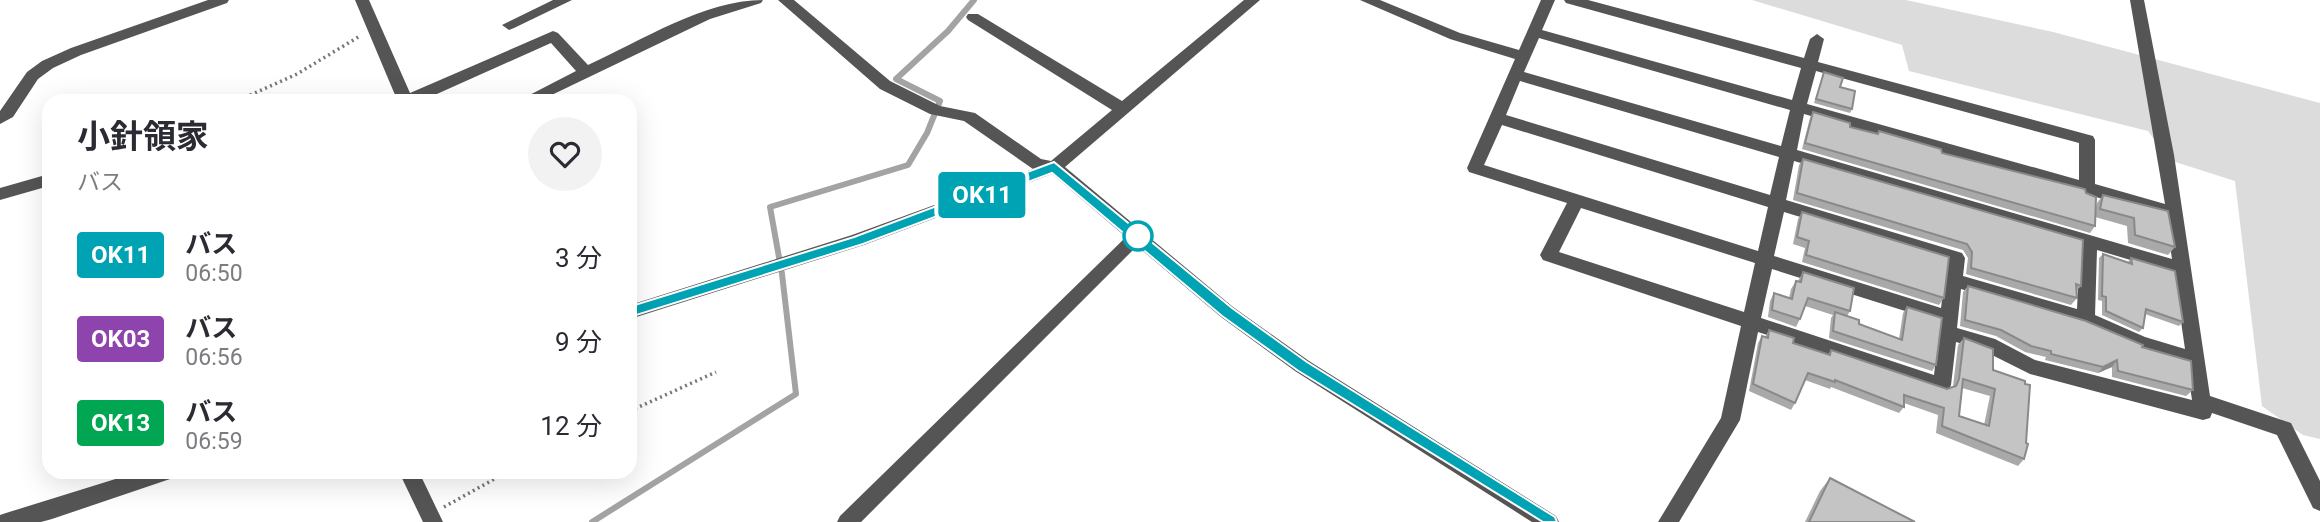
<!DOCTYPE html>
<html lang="ja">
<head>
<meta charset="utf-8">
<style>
  body { margin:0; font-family:Roboto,"Noto Sans JP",sans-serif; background:#f2f2f3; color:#2b2b33; height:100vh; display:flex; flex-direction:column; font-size:26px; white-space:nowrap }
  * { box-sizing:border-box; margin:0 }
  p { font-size:23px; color:#7c7c81 }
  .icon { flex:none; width:38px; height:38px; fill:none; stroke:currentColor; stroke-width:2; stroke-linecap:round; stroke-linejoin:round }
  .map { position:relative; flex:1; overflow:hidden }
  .panel { position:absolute; left:42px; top:94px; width:595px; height:385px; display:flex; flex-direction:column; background:#fff; border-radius:21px; box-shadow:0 7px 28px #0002 }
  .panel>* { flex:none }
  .badge { padding:0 14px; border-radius:5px; font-size:24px; line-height:46px }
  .map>.badge { position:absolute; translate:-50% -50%; box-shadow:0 0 0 4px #fff }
  .round { display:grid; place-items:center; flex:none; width:74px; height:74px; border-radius:37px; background:#f2f2f3 }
  .summary { display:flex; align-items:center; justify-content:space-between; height:119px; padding:0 35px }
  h1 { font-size:33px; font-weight:700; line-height:52px }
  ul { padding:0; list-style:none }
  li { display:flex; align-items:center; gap:21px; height:84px; padding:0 35px }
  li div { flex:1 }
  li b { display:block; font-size:26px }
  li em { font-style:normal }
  li .badge { min-width:77px; font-weight:700; text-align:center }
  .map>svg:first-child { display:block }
  .green { fill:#dcdcdc }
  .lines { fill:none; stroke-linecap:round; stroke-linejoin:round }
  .stream { stroke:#a3a3a3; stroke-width:6 }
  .path { stroke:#777; stroke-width:3.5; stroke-dasharray:2 3.5; stroke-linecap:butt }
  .minor { fill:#555; fill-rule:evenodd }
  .wall { fill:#a9a9a9; fill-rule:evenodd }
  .shaded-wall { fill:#898989 }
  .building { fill:#c4c4c4; stroke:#898989; stroke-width:2; fill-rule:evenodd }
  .line { fill:#00a3b4; stroke:#fff; stroke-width:2 }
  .stop-dot { fill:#fff; stroke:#00a3b4; stroke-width:3.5 }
</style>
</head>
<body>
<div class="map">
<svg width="2320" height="522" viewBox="0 0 2320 522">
  <rect width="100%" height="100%" fill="#fff"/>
  <path class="green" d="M1752 0H1906L2053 32 2320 103V439L2303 435 2262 406 2235 181 2169 160 2148 131 1909 71 1902 45Z"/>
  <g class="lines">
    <path class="stream" d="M592 522 796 394 782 274 770 207 908 165 927 133 940 101 896 79 948 31 974 0"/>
    <path class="path" d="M235 102 297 74 360 36
      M630 411 716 372
      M444 507 507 472"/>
    <path class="minor" d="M208 0H229L227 3 81 55 53 68 38 79 13 117 0 124V111L27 72 42 61 71 48Z
      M355 0H369L410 93 553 31 558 33 588 65C641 41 704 0 763 0L761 3 710 19 537 102H516L576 71 551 43 419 102H398Z
      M553 0H572L514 28 509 30 502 25Z
      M778 0H794L890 81 940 106 975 113 1041 159 1051 161 1112 110 968 20 966 17 968 14H978L1122 101 1244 0H1260L1065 167 1233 307 1309 361 1556 516 1559 522H1532L1295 371 1221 317 1137 246 861 522H837L840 516 1126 237 1052 174 864 245 630 319V305L852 235 1033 169 964 121 930 114 880 89Z
      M1360 0H1380L1460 33 1519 50 1541 0H1555L1542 30 1792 100 1801 68 1566 3 1564 0H1588L1804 58 1810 39 1817 34 1824 39 1818 62 2093 136 2095 140V184L2165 204 2130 0H2144L2174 155 2210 396 2291 423 2320 481V511L2313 508 2277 435 2212 413 2210 418 2203 420 2030 374 1982 350 1956 342 1951 385 1949 390 1942 393 1758 332 1740 420 1679 522H1658L1721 418 1741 326 1543 260 1540 255 1567 203 1469 172 1467 168 1515 59 1450 39ZM1539 38 1790 110 1781 146 1524 72ZM1816 71 2079 143V180L1807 104ZM1520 81 1779 157 1770 195 1506 115ZM1804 114 2166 217 2172 259 1797 150ZM1502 125 1768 207 1758 251 1484 165ZM1794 161 2080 245 2077 309 1963 276 1965 258 1962 253 1786 200ZM1581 208 1755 263 1744 312 1559 252ZM1784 212 1947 262 1941 308 1774 256ZM2097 250 2174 273 2185 349 2145 337 2095 315ZM1772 269 1940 322 1934 375 1761 318ZM1961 289 2081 325 2132 347 2187 365 2192 400 2035 360 1995 339 1957 328Z
      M49 174V186L0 200V188Z
      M138 472H176L173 478 52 519 41 522H0V515L6 513Z
      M399 472H419L443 522H423Z"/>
  </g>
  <path class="wall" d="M1824 72 1840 87 1852 109 1850 113 1814 103Z
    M1813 112 1850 127 1877 134 1879 131 1942 153 2086 193 2096 207 2097 203 2103 195 2175 247 2168 255 2128 243 2127 226 2095 217V226L2090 233 1802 149 1810 118Z
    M1803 159 2081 286 2076 291 2077 298 2071 305 1966 274 1968 258 1963 250 1793 200 1799 165Z
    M1802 212 1944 298 1939 305 1802 262 1805 248 1793 244 1798 219Z
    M2103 254 2128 262 2131 258 2183 322 2179 326 2145 314 2143 328 2139 332 2102 315V301L2098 300 2099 258Z
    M1803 272 1850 311 1847 316 1859 324 1899 339 1903 313 1907 307 1936 365 1932 371 1829 338 1831 318 1833 315 1805 306 1800 319 1796 327 1768 317 1770 301 1774 293 1789 298 1791 289 1796 281H1798Z
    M1968 286 2142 347 2193 390 2186 396 2112 377V367L2098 373 2045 360 2046 357 2025 352 1996 336 1960 326 1963 292Z
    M1769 330 1793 343 1828 355 1831 350 1947 389 1953 386 1958 345 1964 338 1993 370 2024 459 2018 466 1936 433 1938 415 1904 403V407L1899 413 1831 387 1830 389 1805 380 1795 403 1791 410 1749 391 1758 343 1762 336 1765 337ZM1962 388 1990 396 1984 425 1959 416Z
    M1830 478 1915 522H1805L1820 491Z"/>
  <path class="shaded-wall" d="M2117 360 2112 367 2098 373 2103 367Z"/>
  <path class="building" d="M1824 72 1843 78 1840 87 1855 91 1852 109 1816 99Z
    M1813 112 1850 123V127L1878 134 1879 131 1941 149 1942 153 2085 189 2086 193 2096 197 2095 226 1805 143Z
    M1803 159 2083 240 2081 286 2076 284 2077 298 1971 268 1972 252 1967 244 1797 193Z
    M2103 195 2168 211 2175 247 2135 235 2134 218 2100 209Z
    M1802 212 1949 257 1944 298 1806 255 1809 241 1797 237Z
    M2103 254 2132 264 2131 258 2175 271 2183 322 2146 309 2143 328 2106 311V297L2102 296Z
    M1803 272 1854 288 1850 311 1808 298 1800 319 1772 310 1774 293 1792 299 1796 281 1801 282Z
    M1968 286 2086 321 2143 345 2142 347 2191 361 2193 390 2118 371 2117 360 2103 367 2051 354V351L2031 346 2001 330 1965 320Z
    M1907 307 1942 318 1936 365 1833 331 1835 312 1859 320V324L1902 340Z
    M1769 330 1794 338 1793 343 1830 355 1831 350 1947 389 1956 386 1959 379 1964 338 1993 349V370L2025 381V384L2030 385 2026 443 2028 444 2024 459 1942 426 1944 408 1904 395V407L1835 380V382L1808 373 1795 403 1753 384 1762 336 1768 338ZM1963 379 1995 389 1989 426 1959 416Z
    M1830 478 1915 522H1809Z"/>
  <path class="line" d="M1054 162 1232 308 1307 362 1555 517 1557 522H1543L1297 370 1222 316 1052 173 863 244 630 317 623 312 625 308 854 237Z"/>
  <circle class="stop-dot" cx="1138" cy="236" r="14"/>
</svg>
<b class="badge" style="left:982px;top:195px;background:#00a3b4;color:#fff">OK11</b>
<section class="panel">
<div class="summary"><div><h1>小針領家</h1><p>バス</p></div><a class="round"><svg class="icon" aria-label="heart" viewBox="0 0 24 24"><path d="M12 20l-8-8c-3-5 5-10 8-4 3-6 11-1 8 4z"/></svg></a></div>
<ul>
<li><span class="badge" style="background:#00a3b4;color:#fff">OK11</span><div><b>バス</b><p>06:50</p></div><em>3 分</em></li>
<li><span class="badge" style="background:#8e44ad;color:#fff">OK03</span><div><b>バス</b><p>06:56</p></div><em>9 分</em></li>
<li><span class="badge" style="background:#00a651;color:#fff">OK13</span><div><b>バス</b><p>06:59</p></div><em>12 分</em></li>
</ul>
</section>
</div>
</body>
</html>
